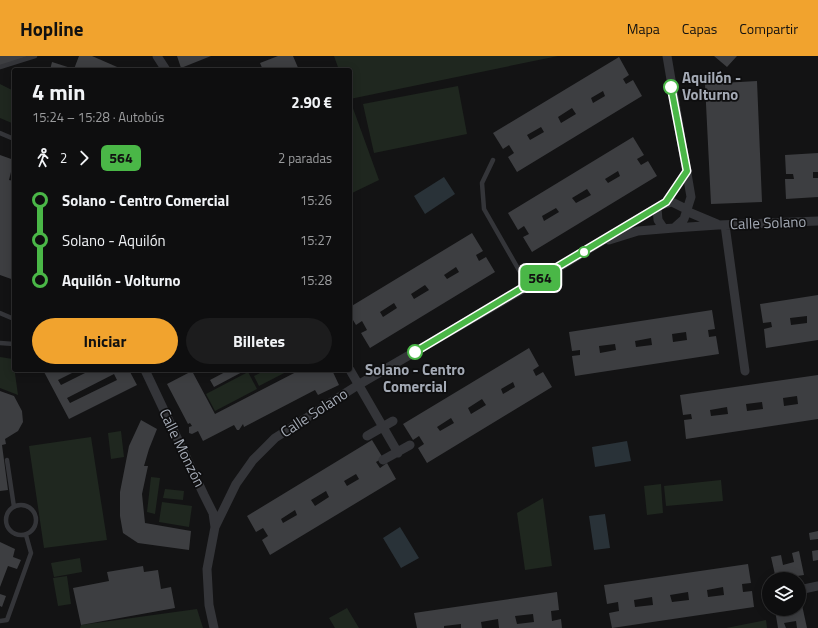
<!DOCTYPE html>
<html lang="es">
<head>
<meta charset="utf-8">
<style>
  body { margin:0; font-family:"Titillium Web",sans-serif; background:#1c1c1d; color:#f1f3f6; height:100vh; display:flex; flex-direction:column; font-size:15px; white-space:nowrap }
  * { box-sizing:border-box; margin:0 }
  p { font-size:13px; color:#9b9c9e }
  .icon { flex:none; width:22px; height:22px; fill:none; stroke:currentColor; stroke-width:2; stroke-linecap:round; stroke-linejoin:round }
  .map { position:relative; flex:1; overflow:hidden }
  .drawer { position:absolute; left:12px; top:12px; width:340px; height:304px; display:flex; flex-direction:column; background:#0e0e0f; border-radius:4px; box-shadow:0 2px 10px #0003,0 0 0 1px #2e2e2f }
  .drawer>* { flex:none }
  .badge { padding:0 8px; border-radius:6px; font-size:14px; line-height:26px }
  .buttons { position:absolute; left:762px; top:516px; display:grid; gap:8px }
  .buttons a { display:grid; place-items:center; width:44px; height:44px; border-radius:50%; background:#0e0e0f; box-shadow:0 2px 10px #0003,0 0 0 1px #2e2e2f; font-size:20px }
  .map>.badge { position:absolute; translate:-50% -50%; box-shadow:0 0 0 2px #fff }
  .legs { display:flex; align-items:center; gap:6px; height:44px; padding:0 20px; font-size:13px }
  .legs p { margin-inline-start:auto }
  .overview { display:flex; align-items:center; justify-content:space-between; height:68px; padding:0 20px }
  h1 { font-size:22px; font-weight:700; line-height:30px }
  .action { display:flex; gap:8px; margin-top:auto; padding:8px 20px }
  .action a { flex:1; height:46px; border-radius:24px; background:#f1a32e; color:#111; font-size:16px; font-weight:700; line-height:46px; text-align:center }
  .action a+a { background:#1c1c1d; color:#f1f3f6 }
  ul { padding:0 20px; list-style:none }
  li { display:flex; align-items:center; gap:14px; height:40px; font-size:15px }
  li i { display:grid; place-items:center; width:6px; height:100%; margin:0 5px; background:currentColor }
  li i::after { content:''; width:10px; height:10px; margin:-5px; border:3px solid; border-radius:50%; background:#0e0e0f }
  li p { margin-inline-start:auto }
  li:first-child i { background:linear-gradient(#0000 50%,currentColor 0) }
  li:last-child i { background:linear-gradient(currentColor 50%,#0000 0) }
  header { display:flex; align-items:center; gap:24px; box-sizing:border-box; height:56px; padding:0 20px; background:#f1a32e; color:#111 }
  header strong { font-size:19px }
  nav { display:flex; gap:22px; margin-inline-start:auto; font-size:14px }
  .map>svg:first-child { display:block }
  .green { fill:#1f271f }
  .water { fill:#293238 }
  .building { fill:#3d3e41; fill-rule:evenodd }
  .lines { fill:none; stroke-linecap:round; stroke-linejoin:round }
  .service { stroke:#343539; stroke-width:4.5 }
  .minor { stroke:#343539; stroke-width:9 }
  .line-1-casing { stroke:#fff; stroke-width:9 }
  .line-1 { stroke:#4ab747; stroke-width:6 }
  .stop-1-dot { fill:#fff; stroke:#4ab747; stroke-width:2 }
  .labels { text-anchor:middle; stroke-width:3.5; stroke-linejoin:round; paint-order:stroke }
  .stop-label { font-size:15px; font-weight:bold; fill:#a4aab5; stroke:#0e0e0f; text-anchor:start }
  .street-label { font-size:15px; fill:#a4aab5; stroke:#0e0e0f }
</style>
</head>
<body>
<header>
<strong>Hopline</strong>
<nav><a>Mapa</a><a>Capas</a><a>Compartir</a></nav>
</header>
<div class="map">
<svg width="818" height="572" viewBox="0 0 818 572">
  <rect width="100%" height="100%" fill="#131314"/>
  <path class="green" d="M334 0H558L350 43V14H339Z
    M0 28 14 35V68L0 62Z
    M458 30 467 78 374 97 363 48Z
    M350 44 379 124 350 138Z
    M0 301 13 303 18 339 0 332Z
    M266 314H290L259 330 254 320Z
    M248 316 257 333 215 355 206 338Z
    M121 375 124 401 111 403 108 377Z
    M91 381 107 484 44 492 29 390Z
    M151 421 160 422 155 458 147 456Z
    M721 424 723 445 666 450 664 430Z
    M661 428 663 457 647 459 644 430Z
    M165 433 184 435 183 444 163 442Z
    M543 442 552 510 525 514 517 457Z
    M162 446 192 450 189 471 159 466Z
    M80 502 82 516 54 521 51 507Z
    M67 520 71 548 58 550 53 522Z
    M347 552 359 572H335L329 562Z
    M197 553 203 572H80L81 569Z
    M766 564 767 572H726Z"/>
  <path class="water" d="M444 121 455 138 425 158 414 140Z
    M627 385 631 405 595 411 592 391Z
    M605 458 610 492 594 494 589 460Z
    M400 471 419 502 401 512 383 482Z"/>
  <path class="building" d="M0 0H29L0 10Z
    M79 0H92L124 14H50L52 6 74 13Z
    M177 0H211L181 12Z
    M278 0H293L299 14H263L260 7Z
    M714 0H737L727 11Z
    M619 1 629 19 623 23 626 28 633 24 642 40 517 116 508 101 514 97 509 89 503 93 493 77ZM603 35 605 40 593 47 591 42ZM572 52 576 58 561 67 558 61ZM541 71 544 76 530 84 527 79Z
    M757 25 762 146 711 148 705 28Z
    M633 81 644 99 637 103 641 109 648 105 657 120 532 196 523 181 529 178 524 170 518 174 508 157ZM618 115 620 120 608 127 605 123ZM587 133 591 139 576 147 572 142ZM556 152 559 156 544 165 542 160Z
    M818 97V116H813V122H818V141L786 143 785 123H794L793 118H786L785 99Z
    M0 99 14 104 9 124 14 125V224L0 219Z
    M472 177 483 195 476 199 479 205 486 201 495 216 370 292 361 277 367 274 362 265 356 269 350 259V251ZM456 211 459 216 447 223 444 219ZM425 229 429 234 414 243 411 238ZM394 247 397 252 383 261 380 256Z
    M818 239V284L766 292 764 273 772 271 771 266 763 267 760 248ZM807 260V267L791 269 790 262Z
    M712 254 715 273 708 274 709 281 716 280 719 298 575 320 572 300 580 299V294L572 295 569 276ZM686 276 687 284 673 286 672 278ZM651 282 652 289 636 291 635 285ZM615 288 616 294 600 297 599 290Z
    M529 292 539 310 533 314 536 320 543 316 552 331 427 407 418 392 424 388 419 380 413 384 403 368ZM513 326 515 331 503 338 501 333ZM482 343 486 349 471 358 468 352ZM451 362 454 367 440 375 437 371Z
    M43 314H78L58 324 61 329 91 314H129L137 329 69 363ZM114 318 117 324 70 347 67 342Z
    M229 314H246L214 331 210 324Z
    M300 314H332L339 329 318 339 315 334 244 371 243 368 239 374H237L234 369 203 385 198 375 192 378 189 377V371L192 370 190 367 188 368 167 328 192 315 215 358Z
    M818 319V363L686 383 684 364 692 363 691 358 683 359 680 339ZM797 340 798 348 784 350 783 342ZM762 346 763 353 747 355 746 348ZM727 351 728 358 711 360 710 354Z
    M0 335 14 340 22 355 23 366 18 375 5 383 6 388 2 389 8 434 0 435Z
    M141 364 157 373 149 393 144 410H148L142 438 145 467 191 475 189 494 138 487 123 477 120 460V436L129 390Z
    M372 384 383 402 376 406 380 412 387 407 396 423 270 499 262 484 268 480 263 472 256 476 247 460ZM356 418 359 423 347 430 344 425ZM326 435 329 441 315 450 311 444ZM295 454 297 459 283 467 281 463Z
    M818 475V483L810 484 809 477Z
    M0 486 15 493 13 501 21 504 17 513 8 510 0 531Z
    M818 494V504L813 505 812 495Z
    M799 495 804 519 776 523 771 501 781 499 783 509 794 506 792 497Z
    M748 508 751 527 742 528 743 536 752 535 754 551 612 572 609 557 619 555 618 546 607 548 604 529ZM723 531 724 539 708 541 707 534ZM688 536 689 544 672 546 670 539ZM652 541 653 549 635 551 634 544Z
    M143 510 144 516 158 514 161 533 171 531 175 552 81 569 73 532 109 525 107 516Z
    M557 536 559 554 551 555 552 565 561 563 562 572H499L498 563 481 566 482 572H461V568L444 570V572H417L414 557ZM533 558 534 566 517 568 515 560Z
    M0 538 6 540 2 551 0 550Z
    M799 549H802L807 572H797L796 565 784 567 786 572H778L775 554 799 553Z"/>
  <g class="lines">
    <path class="service" d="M0 11 35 0
      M0 77 14 83
      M493 104 482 127 484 153 528 230
      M0 257 14 263
      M0 287 14 288
      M7 404 14 451
      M6 464a15 15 0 1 1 30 0a15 15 0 1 1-30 0Z
      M0 565 7 564 31 497 26 479"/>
    <path class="minor" d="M157 0 166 14
      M666 146 687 115
      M657 152 658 164 664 173
      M686 155 717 168
      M725 169 745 315
      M674 172 718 169 818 165
      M609 184 638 175 674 172 684 163 691 141 667 0
      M145 314 204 439 213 457 215 471
      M350 314 398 397
      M367 380 393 365
      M383 404 410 389
      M799 534 818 530
      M214 572 209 549 207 513 215 471 236 428 253 404 275 382 358 329 528 230 661 149 672 146 686 153"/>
  </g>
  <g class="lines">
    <g class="line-1-casing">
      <path id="line-1" d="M415 296 666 146 687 115 671 31"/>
    </g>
    <use href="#line-1" class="line-1"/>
  </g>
  <g class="stop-1-dot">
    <circle cx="671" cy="31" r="7"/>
    <circle cx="584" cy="196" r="5"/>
    <circle cx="415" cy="296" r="7"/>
  </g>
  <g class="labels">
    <g class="stop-label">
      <text x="682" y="27">Aquilón -<tspan x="682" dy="17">Volturno</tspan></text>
      <text x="415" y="319" text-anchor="middle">Solano - Centro<tspan x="415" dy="17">Comercial</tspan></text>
    </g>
    <g class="street-label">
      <text transform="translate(768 167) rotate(-2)" y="5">Calle Solano</text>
      <text transform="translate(314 357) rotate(-33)" y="5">Calle Solano</text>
      <text transform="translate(182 392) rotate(64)" y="5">Calle Monzón</text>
    </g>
  </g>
</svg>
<div class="buttons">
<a><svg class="icon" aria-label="layers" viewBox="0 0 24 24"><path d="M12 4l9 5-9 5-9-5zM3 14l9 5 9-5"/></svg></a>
</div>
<b class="badge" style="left:540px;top:222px;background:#4ab747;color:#111">564</b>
<section class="drawer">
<div class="overview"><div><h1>4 min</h1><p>15:24 – 15:28 · Autobús</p></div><b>2.90 €</b></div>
<div class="legs"><svg class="icon" aria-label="walk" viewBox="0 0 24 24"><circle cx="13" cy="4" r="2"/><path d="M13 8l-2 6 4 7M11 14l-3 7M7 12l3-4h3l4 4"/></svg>2<svg class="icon" aria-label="forward" viewBox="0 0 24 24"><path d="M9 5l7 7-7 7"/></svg><b class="badge" style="background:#4ab747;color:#111">564</b><p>2 paradas</p></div>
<ul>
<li><i style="color:#4ab747"></i><b>Solano - Centro Comercial</b><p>15:26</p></li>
<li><i style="color:#4ab747"></i><span>Solano - Aquilón</span><p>15:27</p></li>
<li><i style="color:#4ab747"></i><b>Aquilón - Volturno</b><p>15:28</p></li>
</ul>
<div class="action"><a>Iniciar</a><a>Billetes</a></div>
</section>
</div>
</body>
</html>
